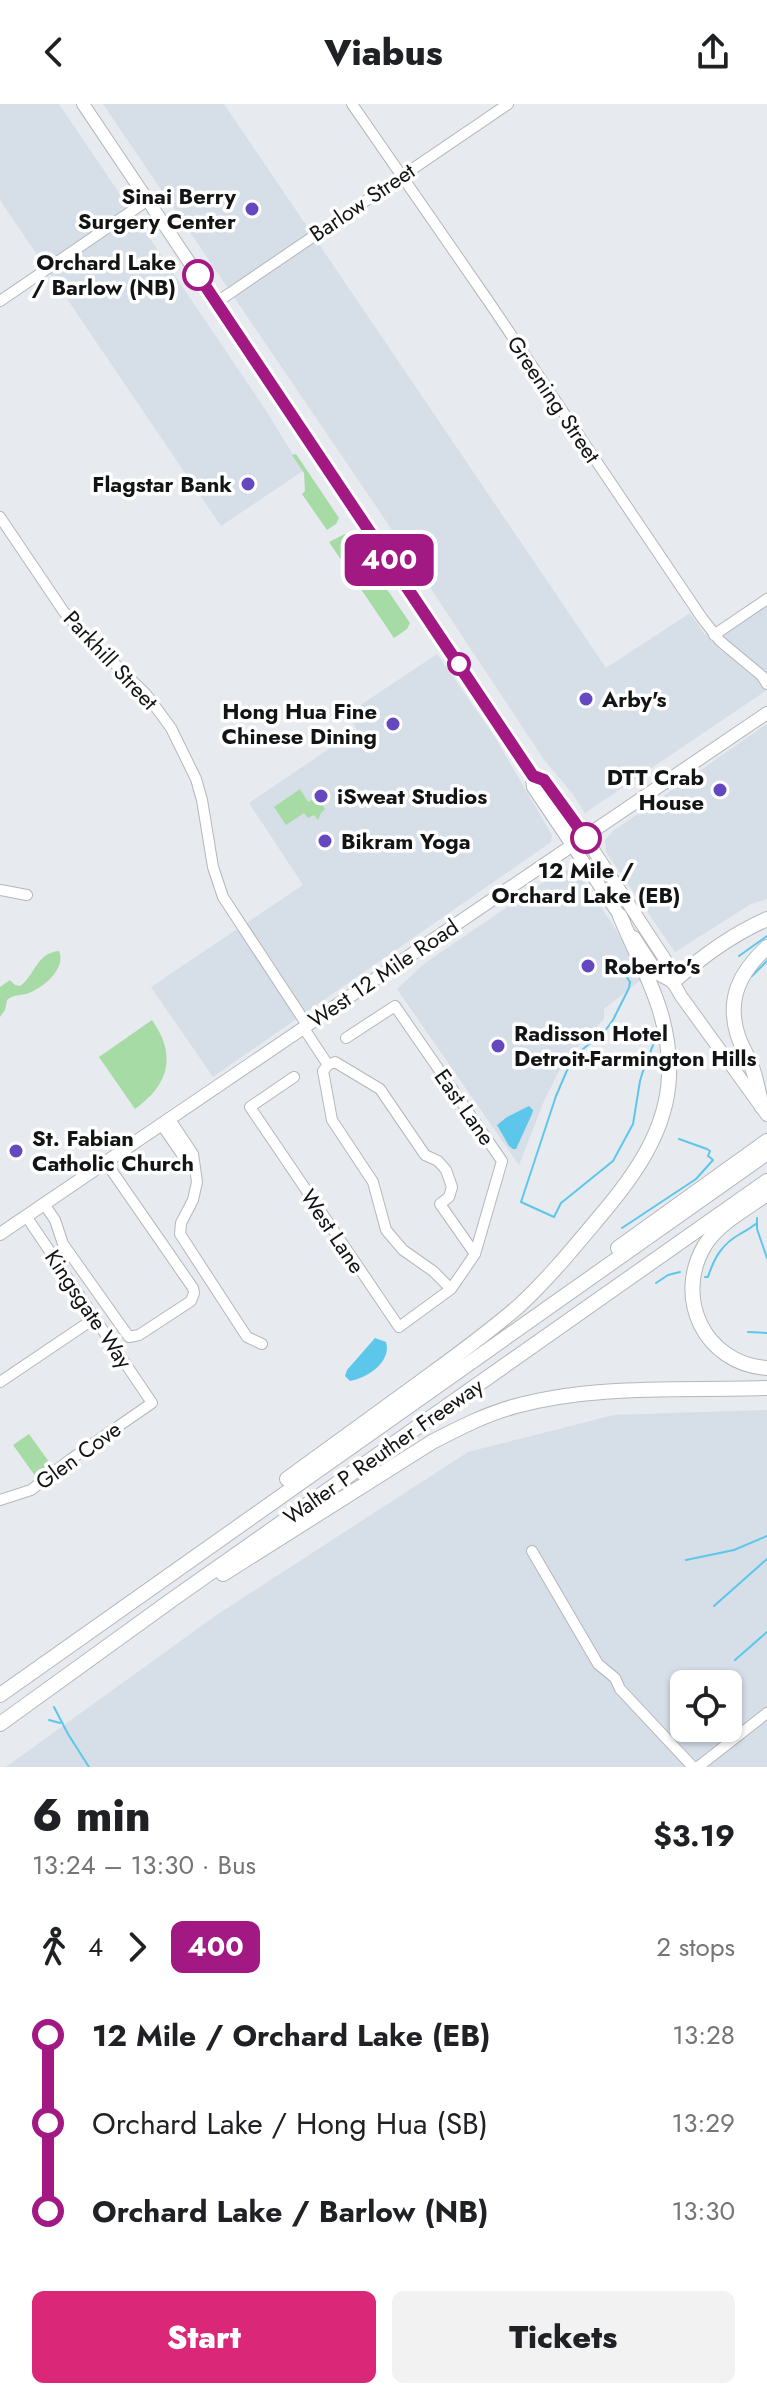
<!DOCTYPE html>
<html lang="en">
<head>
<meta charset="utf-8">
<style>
  body { margin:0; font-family:Jost,sans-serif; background:#f2f2f2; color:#202124; height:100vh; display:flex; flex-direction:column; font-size:30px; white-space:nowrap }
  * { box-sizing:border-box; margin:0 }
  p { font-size:26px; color:#757577 }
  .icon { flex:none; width:44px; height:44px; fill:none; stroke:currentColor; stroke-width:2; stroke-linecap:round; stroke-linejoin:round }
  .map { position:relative; height:1663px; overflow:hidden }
  .details { display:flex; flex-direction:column; background:#fff; flex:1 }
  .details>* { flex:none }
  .badge { padding:0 16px; border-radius:12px; font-size:28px; line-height:52px }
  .tools { position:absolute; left:670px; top:1566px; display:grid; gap:16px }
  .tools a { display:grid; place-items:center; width:72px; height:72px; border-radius:12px; background:#fff; box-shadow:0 2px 6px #0004; font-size:40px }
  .map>.badge { position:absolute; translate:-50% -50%; box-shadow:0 0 0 4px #fff }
  .legs { display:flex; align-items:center; gap:12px; height:88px; padding:0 32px; font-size:26px }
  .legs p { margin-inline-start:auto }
  .overview { display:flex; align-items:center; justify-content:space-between; height:136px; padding:0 32px }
  h1 { font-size:44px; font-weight:800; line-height:60px }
  .action { display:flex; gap:16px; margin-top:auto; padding:16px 32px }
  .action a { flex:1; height:92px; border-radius:12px; background:#db2777; color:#fff; font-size:32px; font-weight:800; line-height:92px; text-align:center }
  .action a+a { background:#f2f2f2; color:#202124 }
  ul { padding:0 32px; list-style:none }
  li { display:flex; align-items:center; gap:28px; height:88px; font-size:30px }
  li i { display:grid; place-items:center; width:12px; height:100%; margin:0 10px; background:currentColor }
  li i::after { content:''; width:20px; height:20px; margin:-10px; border:6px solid; border-radius:50%; background:#fff }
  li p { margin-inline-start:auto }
  li:first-child i { background:linear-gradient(#0000 50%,currentColor 0) }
  li:last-child i { background:linear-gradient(currentColor 50%,#0000 0) }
  header { display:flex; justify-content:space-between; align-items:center; height:104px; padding:0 32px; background:#fff; font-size:36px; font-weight:800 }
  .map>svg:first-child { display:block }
  .built { fill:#d6dee8; fill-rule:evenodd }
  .green { fill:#a7dba5 }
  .water { fill:#5cc7ea }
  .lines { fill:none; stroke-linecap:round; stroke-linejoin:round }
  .stream { stroke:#5cc7ea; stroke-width:2 }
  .minor-casing { stroke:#b4b7bb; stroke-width:12 }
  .major-casing { stroke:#b4b7bb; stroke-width:14 }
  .highway-casing { stroke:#b4b7bb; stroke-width:16 }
  .minor { stroke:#fff; stroke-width:10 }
  .major { stroke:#fff; stroke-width:12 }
  .highway { stroke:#fff; stroke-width:14 }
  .line-1-casing { stroke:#fff; stroke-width:18 }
  .line-1 { stroke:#a31984; stroke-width:12 }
  .poi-dot { fill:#6348c0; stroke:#fff; stroke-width:3 }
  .stop-1-dot { fill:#fff; stroke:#a31984; stroke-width:4 }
  .labels { text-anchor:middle; stroke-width:7; stroke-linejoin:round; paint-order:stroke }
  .poi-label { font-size:22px; font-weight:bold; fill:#131415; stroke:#fff; text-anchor:start }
  .street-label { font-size:22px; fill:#131415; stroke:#fff }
  .stop-label { font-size:22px; font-weight:bold; fill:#131415; stroke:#fff; text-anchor:end }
</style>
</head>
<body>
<header><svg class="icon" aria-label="back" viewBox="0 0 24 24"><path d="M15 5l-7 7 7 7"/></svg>Viabus<svg class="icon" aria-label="share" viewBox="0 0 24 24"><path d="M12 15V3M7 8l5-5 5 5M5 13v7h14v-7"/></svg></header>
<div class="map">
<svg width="767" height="1663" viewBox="0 0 767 1663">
  <rect width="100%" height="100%" fill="#e7eaef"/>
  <path class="built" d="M0 0H59L265 305 303 367 221 422 0 96Z
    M103 0H224L606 564 690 509 705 531 767 488V586L585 709 572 689 545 657 386 417Z
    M437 550 493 630 552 731 551 738 213 973 151 883 303 781 249 699 357 626 347 610Z
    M767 620V795L751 800 675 848 606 748 605 736 613 727Z
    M568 766 579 769 646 872 604 905V915L565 955 544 997 519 1061 397 885 425 859 544 778Z
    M767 1306V1663H6L218 1510 468 1348 614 1311ZM684 1580H728V1624H684Z"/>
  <path class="green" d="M296 350 339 414 336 420 327 426 302 390 305 387 304 369 292 351Z
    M345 430 356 440 410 519 407 525 394 534 329 438Z
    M300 685 308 698 312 696 316 701 321 698 325 705 321 709 318 716 314 711 308 714 304 709 286 721 274 703Z
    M59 847C67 865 41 886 26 890 18 892 15 890 7 896L5 906 0 913V883L10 876 15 881 20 882C35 872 36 849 59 847Z
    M152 916C177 951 169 981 135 1005L99 953Z
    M29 1330 52 1362 36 1373 13 1341Z"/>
  <path class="water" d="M529 1002 533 1006 532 1010 516 1045H513L509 1042 497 1021 507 1013Z
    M375 1234 386 1238C392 1257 368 1274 350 1277L345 1272 347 1266Z"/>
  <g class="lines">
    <path class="stream" d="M739 852 767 832
      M625 866 624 869 630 878 629 884 613 916 605 927 577 950 568 964 556 992 521 1098 554 1113 561 1099 613 1057 633 1020 640 977 643 967 650 957 651 946 657 932V922
      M752 872 767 857
      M679 1035 707 1045 710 1047 708 1052 712 1055
      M757 1114V1125L767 1154
      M622 1124 696 1075 713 1056
      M705 1173H708C714 1154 722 1140 740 1130 747 1126 751 1124 757 1119
      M656 1179 668 1171 680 1168
      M748 1228 767 1229
      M686 1456 734 1446 767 1432
      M714 1502 767 1455
      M735 1556 767 1528
      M54 1603 68 1630 89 1663
      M49 1616 60 1619"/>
    <g class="minor-casing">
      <path id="minor" d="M352 0 489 198 702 514 720 537 762 572 767 580
        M0 197 148 96
        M217 198 508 0
        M0 413 64 508 80 526 146 590 171 624 196 675 202 696 213 763 223 793 307 921
        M714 531 767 495
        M0 786 27 791
        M303 923 328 961
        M328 961 323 967 332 1016 373 1078 386 1126 403 1146 433 1167 451 1185
        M328 961 335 958 380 985 425 1051 438 1057 446 1066 452 1083 449 1093 440 1100 475 1150
        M294 973 250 1003 399 1223 451 1185 475 1150 502 1057 395 902 346 934
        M169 1014 193 1050 197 1078 193 1096 181 1119 180 1130 247 1233 262 1240
        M161 1020 185 1055 193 1057
        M44 1100 55 1116 63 1140 129 1233 139 1231 191 1197 194 1189 193 1184 105 1057
        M0 1278 95 1214
        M0 1396 31 1386 71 1355 152 1299 26 1112
        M532 1447 598 1560 615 1574 620 1585 693 1663
        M698 1663 767 1609"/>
    </g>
    <g class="major-casing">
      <path id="major" d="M83 0 531 667 533 683 624 818
        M533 672 544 676 575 718 670 863 673 878 681 892 767 1011
        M634 833 658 870 673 878
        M0 1130 767 609"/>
    </g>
    <g class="highway-casing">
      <path id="highway" d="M673 878C700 854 733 830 767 815
        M762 1003C759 991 757 978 753 966 749 954 742 944 738 932 726 895 740 868 767 843
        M767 1090C746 1105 719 1119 705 1141 673 1194 705 1260 767 1264
        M618 1144 767 1037
        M287 1375C331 1343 375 1311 419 1279 453 1254 488 1229 520 1201 550 1173 575 1142 601 1111 635 1071 667 1026 669 972 671 909 643 867 620 812
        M223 1470 432 1338C459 1324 486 1310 516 1302 597 1280 684 1287 767 1284
        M0 1591 767 1049
        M0 1620 173 1495 767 1077"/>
    </g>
    <use href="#minor" class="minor"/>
    <use href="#major" class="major"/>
    <use href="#highway" class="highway"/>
  </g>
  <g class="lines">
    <g class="line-1-casing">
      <path id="line-1" d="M198 171 533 672 544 676 586 734"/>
    </g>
    <use href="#line-1" class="line-1"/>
  </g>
  <g class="poi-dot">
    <circle cx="252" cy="105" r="8"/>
    <circle cx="248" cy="380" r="8"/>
    <circle cx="586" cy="595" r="8"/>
    <circle cx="393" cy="620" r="8"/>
    <circle cx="720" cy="686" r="8"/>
    <circle cx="321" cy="692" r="8"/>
    <circle cx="325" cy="737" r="8"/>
    <circle cx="588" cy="862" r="8"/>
    <circle cx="498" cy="942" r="8"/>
    <circle cx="16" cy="1047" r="8"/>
  </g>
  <g class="stop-1-dot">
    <circle cx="198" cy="171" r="14"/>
    <circle cx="459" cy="560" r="10"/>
    <circle cx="586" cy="734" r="14"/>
  </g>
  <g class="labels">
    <g class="poi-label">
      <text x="236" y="100" text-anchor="end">Sinai Berry<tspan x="236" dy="25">Surgery Center</tspan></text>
      <text x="232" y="388" text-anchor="end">Flagstar Bank</text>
      <text x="602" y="603">Arby's</text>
      <text x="377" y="615" text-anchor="end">Hong Hua Fine<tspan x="377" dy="25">Chinese Dining</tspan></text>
      <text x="704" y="681" text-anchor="end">DTT Crab<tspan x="704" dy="25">House</tspan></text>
      <text x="337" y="700">iSweat Studios</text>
      <text x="341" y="745">Bikram Yoga</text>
      <text x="604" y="870">Roberto's</text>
      <text x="514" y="937">Radisson Hotel<tspan x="514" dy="25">Detroit-Farmington Hills</tspan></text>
      <text x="32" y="1042">St. Fabian<tspan x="32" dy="25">Catholic Church</tspan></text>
    </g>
    <g class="street-label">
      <text transform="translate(362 98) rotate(-34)" y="8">Barlow Street</text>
      <text transform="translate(554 295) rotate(56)" y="8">Greening Street</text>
      <text transform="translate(111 556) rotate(47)" y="8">Parkhill Street</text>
      <text transform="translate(383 869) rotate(-34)" y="8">West 12 Mile Road</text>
      <text transform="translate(465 1003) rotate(55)" y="8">East Lane</text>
      <text transform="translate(333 1127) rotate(56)" y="8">West Lane</text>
      <text transform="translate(89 1205) rotate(56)" y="8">Kingsgate Way</text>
      <text transform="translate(383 1347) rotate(-35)" y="8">Walter P Reuther Freeway</text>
      <text transform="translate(78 1351) rotate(-36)" y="8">Glen Cove</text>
    </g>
    <g class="stop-label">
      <text x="176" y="166">Orchard Lake<tspan x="176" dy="25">/ Barlow (NB)</tspan></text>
      <text x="586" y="774" text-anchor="middle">12 Mile /<tspan x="586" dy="25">Orchard Lake (EB)</tspan></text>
    </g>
  </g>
</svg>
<div class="tools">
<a><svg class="icon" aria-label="locate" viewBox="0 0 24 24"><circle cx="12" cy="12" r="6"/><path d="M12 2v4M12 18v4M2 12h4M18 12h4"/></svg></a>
</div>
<b class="badge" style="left:389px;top:456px;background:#a31984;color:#fff">400</b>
</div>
<section class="details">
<div class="overview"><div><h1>6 min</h1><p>13:24 – 13:30 · Bus</p></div><b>$3.19</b></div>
<div class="legs"><svg class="icon" aria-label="walk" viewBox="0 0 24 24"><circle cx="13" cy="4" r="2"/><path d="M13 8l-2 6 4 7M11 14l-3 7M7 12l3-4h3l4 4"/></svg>4<svg class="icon" aria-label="forward" viewBox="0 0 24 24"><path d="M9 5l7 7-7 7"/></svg><b class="badge" style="background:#a31984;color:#fff">400</b><p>2 stops</p></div>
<ul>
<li><i style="color:#a31984"></i><b>12 Mile / Orchard Lake (EB)</b><p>13:28</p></li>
<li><i style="color:#a31984"></i><span>Orchard Lake / Hong Hua (SB)</span><p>13:29</p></li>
<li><i style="color:#a31984"></i><b>Orchard Lake / Barlow (NB)</b><p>13:30</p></li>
</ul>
<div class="action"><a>Start</a><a>Tickets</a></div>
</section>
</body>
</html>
